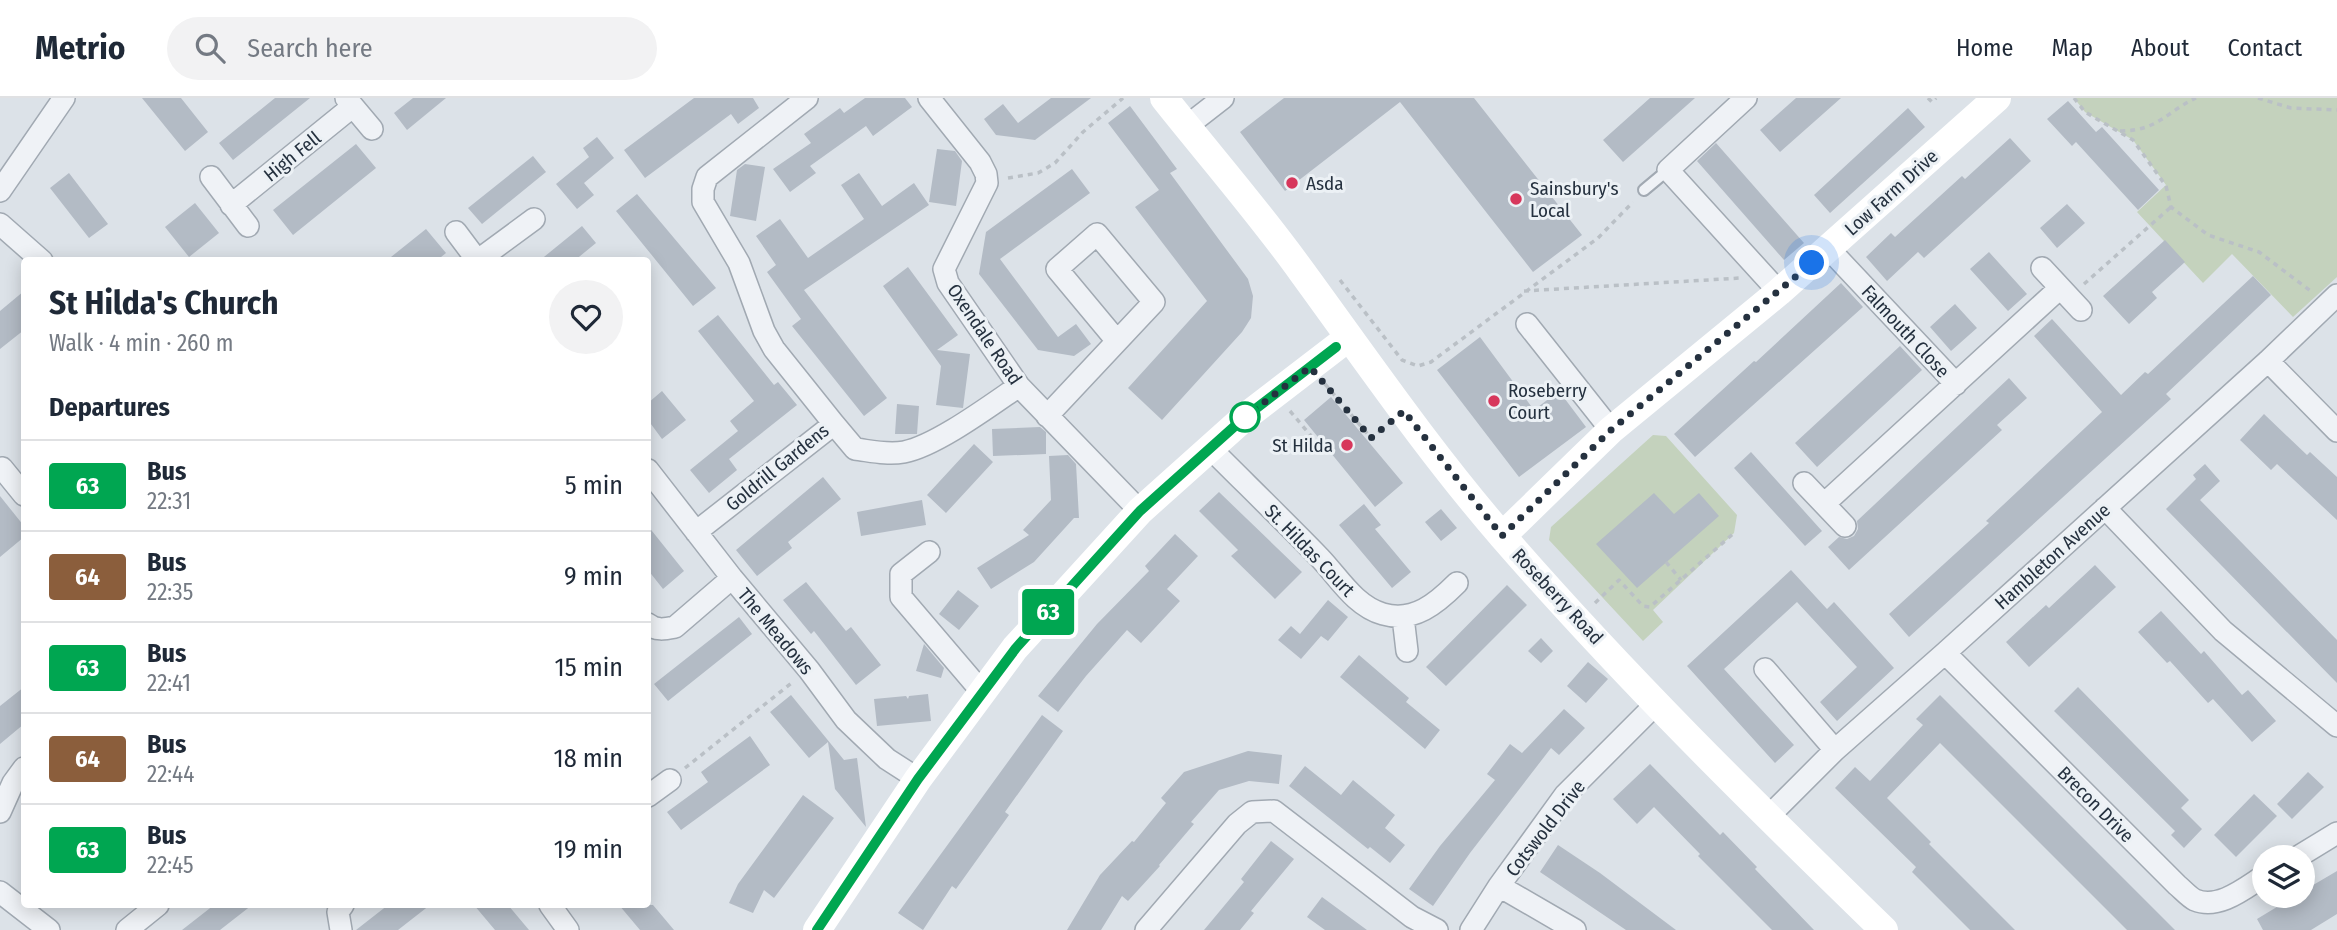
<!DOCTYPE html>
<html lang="en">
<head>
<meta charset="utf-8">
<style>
  body { margin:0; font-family:"Fira Sans Condensed",sans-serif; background:#f2f2f3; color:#1f2937; height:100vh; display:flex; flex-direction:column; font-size:26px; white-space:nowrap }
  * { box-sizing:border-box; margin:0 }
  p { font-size:23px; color:#747a83 }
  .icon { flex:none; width:38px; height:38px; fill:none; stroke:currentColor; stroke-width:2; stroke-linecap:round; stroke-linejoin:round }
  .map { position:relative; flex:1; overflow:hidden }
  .sheet { position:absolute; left:21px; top:159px; width:630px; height:651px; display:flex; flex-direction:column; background:#fff; border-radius:7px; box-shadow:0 4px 18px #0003 }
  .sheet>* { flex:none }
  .badge { padding:0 14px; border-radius:5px; font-size:24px; line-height:46px }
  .buttons { position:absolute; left:2252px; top:747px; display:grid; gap:14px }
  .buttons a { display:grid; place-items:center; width:63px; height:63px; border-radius:50%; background:#fff; box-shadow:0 4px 18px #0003; font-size:35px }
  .you { position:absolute; width:35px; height:35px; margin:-18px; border:5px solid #fff; border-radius:50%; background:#1a73e8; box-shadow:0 0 0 10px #1a73e833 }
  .map>.badge { position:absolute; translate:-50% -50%; box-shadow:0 0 0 4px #fff }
  h2 { padding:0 28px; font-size:26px; line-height:63px }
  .round { display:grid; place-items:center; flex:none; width:74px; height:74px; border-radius:37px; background:#f2f2f3 }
  .summary { display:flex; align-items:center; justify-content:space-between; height:119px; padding:0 28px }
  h1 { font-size:33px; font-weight:700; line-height:52px }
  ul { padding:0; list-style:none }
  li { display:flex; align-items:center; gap:21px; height:91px; padding:0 28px; border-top:2px solid #e0e1e3 }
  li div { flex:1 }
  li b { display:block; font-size:26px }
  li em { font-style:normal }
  li .badge { min-width:77px; font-weight:700; text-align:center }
  header { display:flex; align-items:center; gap:42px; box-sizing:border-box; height:98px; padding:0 35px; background:#fff; border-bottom:2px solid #e0e1e3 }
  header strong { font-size:33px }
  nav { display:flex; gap:38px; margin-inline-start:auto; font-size:24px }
  .search { width:490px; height:63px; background:#f2f2f3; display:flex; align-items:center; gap:18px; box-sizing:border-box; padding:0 24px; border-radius:38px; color:#747a83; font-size:26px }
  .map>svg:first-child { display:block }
  .green { fill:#c4d2bd }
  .building { fill:#b3bbc5 }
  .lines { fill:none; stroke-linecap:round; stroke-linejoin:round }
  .lane-casing { stroke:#a1a9b2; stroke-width:14 }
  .street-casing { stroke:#a1a9b2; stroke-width:24 }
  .path { stroke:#bac0c6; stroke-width:3.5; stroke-dasharray:5 5; stroke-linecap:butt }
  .lane { stroke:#eff2f6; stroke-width:10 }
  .street { stroke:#eff2f6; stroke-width:21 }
  .secondary { stroke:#fff; stroke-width:28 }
  .line-casing { stroke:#fff; stroke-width:16 }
  .line { stroke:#00a651; stroke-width:10 }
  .walk { stroke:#25313f; stroke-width:7; stroke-dasharray:0 12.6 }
  .poi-dot { fill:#d7375c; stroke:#ecf1f5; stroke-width:2.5 }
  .stop-dot { fill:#fff; stroke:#00a651; stroke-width:3.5 }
  .labels { text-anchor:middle; stroke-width:6; stroke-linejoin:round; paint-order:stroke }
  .street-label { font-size:19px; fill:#25313f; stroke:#ecf1f5 }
  .poi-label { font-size:19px; fill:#25313f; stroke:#ecf1f5; text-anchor:start }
</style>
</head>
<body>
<header>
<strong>Metrio</strong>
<div class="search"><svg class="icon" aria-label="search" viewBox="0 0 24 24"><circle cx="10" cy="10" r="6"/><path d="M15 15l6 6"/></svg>Search here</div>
<nav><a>Home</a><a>Map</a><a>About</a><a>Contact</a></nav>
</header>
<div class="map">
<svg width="2337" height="832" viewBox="0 0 2337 832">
  <rect width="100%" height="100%" fill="#dce2e8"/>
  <path class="green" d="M2074 0H2337V179L2293 219 2232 156 2203 185 2137 114 2166 87 2133 42 2085 14Z
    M1653 337 1666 338 1737 417 1734 435 1653 512 1663 524 1643 543 1549 442 1551 429Z"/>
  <path class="building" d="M142 0H181L208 34 185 53Z
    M275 0H310L233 62 219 45Z
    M413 0H446L407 32 394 15Z
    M694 0H753L759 10 738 26 731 16 645 80 624 52Z
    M865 0H905L912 9 873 38 866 28 810 68 816 75 790 94 773 71 811 45 804 36 840 10 844 15Z
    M1051 0H1091L1035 42 996 37 984 21 1003 6 1018 25Z
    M1284 0H1474L1582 137 1533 174 1400 4 1285 93 1240 34Z
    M1650 0H1695L1623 64 1603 42Z
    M1796 0H1841L1780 54 1760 32Z
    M2068 3 2096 34 2102 29 2159 92 2138 112 2076 44 2072 48 2047 21Z
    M1130 8 1177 71 1170 75 1248 181 1253 198 1251 220 1242 234 1162 322 1128 290 1207 203 1135 109 1159 92 1108 25Z
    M1908 10 1925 29 1830 115 1814 97Z
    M597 39 614 60 584 85 594 97 577 111 556 86 589 59 583 50Z
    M2010 40 2031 63 1924 160 1918 154 1887 183 1866 159 1891 135 1895 139 1962 78 1965 81Z
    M1716 45 1804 145 1784 162 1697 63Z
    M356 46 376 70 293 137 273 112Z
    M937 51 955 53 962 63 956 108 929 104Z
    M533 58 546 74 482 126 468 110Z
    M745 66 765 69 756 123 730 118 737 72Z
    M1072 71 1090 95 1000 161 1058 239 1076 226 1091 246 1074 258 1038 252 979 176 986 134Z
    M69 75 108 126 89 140 50 90Z
    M859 75 882 108 914 85 929 107 804 192 887 300 864 318 792 228 801 221 767 174 776 167 756 138 780 121 808 160 864 121 841 87Z
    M637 96 716 190 693 208 616 113Z
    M195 105 219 135 189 159 165 129Z
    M2067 106 2085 125 2057 150 2040 130Z
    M582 128 596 145 574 163H539Z
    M426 131 446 155 436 163H386Z
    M2165 142 2185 164 2152 194 2157 200 2129 226 2103 198Z
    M1989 154 2027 196 2008 213 1970 171Z
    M908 169 958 237 937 252 970 256 963 310 936 307 941 268 883 188Z
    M2253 178 2271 197 2166 296 2171 301 1909 539 1889 516 1989 425 1986 423 2102 314 2034 238 2052 221 2121 297 2145 274 2148 276Z
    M1841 185 1863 209 1695 359 1674 336 1754 263 1756 264Z
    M24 193V232L0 251V213Z
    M1955 206 1977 230 1951 253 1930 229Z
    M718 217 774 287 778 284 797 307 729 361 737 372 709 395 690 372 738 333 730 323 754 303 698 233Z
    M1480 239 1534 312 1559 293 1586 329 1519 379 1437 272Z
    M1900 248 1922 272 1817 369 1795 345Z
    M2009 280 2027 300 1997 327 2002 332 1849 472 1828 449 1839 439 1847 441 1854 438 1858 431 1857 423Z
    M662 293 686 322 662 341 648 322V305Z
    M1331 299 1403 385 1375 409 1304 322Z
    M897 306 919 308 917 336H895Z
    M2264 316 2307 357 2310 354 2337 379V422L2277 366 2271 372 2240 342Z
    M1040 329 1046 334V356L993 358 992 331Z
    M974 346 993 364 946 415 927 397Z
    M1751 354 1822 433 1805 448 1734 370Z
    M1068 357 1076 366 1079 420H1074L1034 464 991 491 977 470 1029 437 1023 432 1051 402 1049 358Z
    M2205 366 2220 383 2200 402 2337 542V585L2166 411 2196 381 2193 377Z
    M823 379 841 401 788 444 792 450 757 478 736 452Z
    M1219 394 1302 474 1275 501 1231 458 1238 452 1199 413Z
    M1654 395 1674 416 1699 395 1719 418 1637 490 1596 446Z
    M0 398 24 428V439L0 459Z
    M922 402 926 427 861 438 857 414Z
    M1364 406 1381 427 1375 431 1411 474 1392 490 1339 427Z
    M1441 411 1457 430 1441 443 1425 424Z
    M648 428 684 473 663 491 648 472Z
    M1175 436 1198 458 1167 491 1180 503 1141 545 1127 532 1086 578 1058 614 1038 598 1097 526 1149 473 1145 468Z
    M2095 467 2116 489 2029 569 2006 544 2046 507 2049 510Z
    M1791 472 1827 511 1834 504 1894 570 1837 623 1820 604 1857 569 1797 504 1724 571 1794 647 1775 665 1687 568Z
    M806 484 846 533 851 529 881 567 856 587 814 533 811 536 783 502Z
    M1507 487 1527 507 1446 588 1426 569Z
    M958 492 979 508 959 532 939 516Z
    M1328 502 1348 519 1328 543 1321 538 1301 561 1278 542 1291 528 1300 536Z
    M2161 513 2201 556 2204 553 2242 597 2248 592 2276 623 2252 644 2213 601 2208 605 2170 563 2167 565 2138 534Z
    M739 519 752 536 668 603 654 586Z
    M1541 540 1553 553 1541 565 1528 553Z
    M924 546 944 570 941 580 916 573Z
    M1359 557 1409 600 1406 604 1440 632 1425 651 1340 579Z
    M1588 564 1608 581 1586 605 1567 588Z
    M24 589V626L0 646V608Z
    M2078 589 2189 702 2181 710 2202 731 2184 750 2171 737 2175 733 2054 613Z
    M928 596 931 623 877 628 874 601 906 598 908 601 909 598Z
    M791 597 844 662 857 660 866 729 835 691 828 644 809 660 770 614Z
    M1940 597 2175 832H2127L1940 645 1887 700 1931 744 1929 746 2015 832H1970L1912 774 1916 769 1835 690 1855 669 1870 683 1923 627 1916 621Z
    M1564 611 1585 630 1559 657 1551 650 1470 755 1433 808 1409 791 1440 748 1495 682 1487 676 1510 646 1522 655Z
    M1042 617 1063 633 1005 714 1009 717 956 791 952 788 923 832 898 815Z
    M750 638 770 667 681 732 667 714 708 684 701 674Z
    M1248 653 1282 657 1279 686 1249 683 1219 692 1191 724 1194 726 1159 767 1160 768 1128 803 1122 798 1101 832H1067L1100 777 1132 743 1134 744 1166 705 1161 700 1184 674Z
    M1650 666 1720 737 1723 734 1757 769 1755 771 1814 832H1772L1698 758 1700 756 1654 709 1637 726 1613 701Z
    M1305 668 1341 697 1353 682 1395 717 1385 730 1405 747 1390 765 1370 749 1368 751 1289 688Z
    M2308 674 2324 689 2292 721 2277 706Z
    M2254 696 2277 718 2236 759 2214 737Z
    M803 697 834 720 774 800 764 792 753 815 729 805 738 786Z
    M1271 743 1294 761 1251 813 1254 815 1240 832H1204L1244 784 1241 781Z
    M1558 747 1600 775 1676 832H1626L1540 774Z
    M2337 773V816L2311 832H2263L2257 821 2295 798H2303V793Z
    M1322 799 1367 832H1325L1307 819Z
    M214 807H252L220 832H182Z
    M388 807H430L398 832H356Z
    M474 807H508L529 832H495Z
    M619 807H653L674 832H640Z"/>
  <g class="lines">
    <g class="lane-casing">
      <path id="lane" d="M1644 92 1668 72"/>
    </g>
    <g class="street-casing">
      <path id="street" d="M346 0 372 31
        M929 0 980 64 986 76 987 85 944 171 948 185 1019 288 1140 413
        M1746 0 1668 72 1779 194
        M1187 28 1223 0
        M211 79 248 128
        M0 93 64 0
        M231 107 352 9
        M0 126 42 163
        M456 134 477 162
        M1828 150 1956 286
        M477 163 534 121
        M2042 170 2081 212
        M1527 226 1611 332
        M2268 263 2337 333
        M1047 318 1154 204 1097 136 1057 171 1117 243
        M834 326 855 351C871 353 887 357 904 354 936 348 991 307 1019 288
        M1210 350C1247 387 1284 423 1320 460 1339 480 1355 508 1383 516 1414 525 1437 505 1457 485
        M2 370 24 397
        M648 372 732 480 809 572 846 622 887 661 918 681
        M1804 385 1845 428
        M1824 406 2060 190
        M2105 410 2223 533 2337 628
        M696 434 834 326 774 251 764 233 739 165 703 104V91L707 79 807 0
        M929 454 901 476V499L982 594
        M1403 519 1407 553
        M648 526C656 533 665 531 675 529L732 480
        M1945 555 2177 787C2182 791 2189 799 2195 802 2219 812 2245 790 2264 778
        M1765 571 1835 652
        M648 698 670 682
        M0 714 13 685 24 670
        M1768 719 1835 652 1945 555 2268 263 2337 197
        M2296 760 2337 735
        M1499 788 1575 832
        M0 794 49 832
        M550 807 568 832
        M127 832 158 807
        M341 832 338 814 343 807
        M1146 832 1237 726 1252 714 1274 713 1412 819 1437 832
        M1471 832 1499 788 1565 697 1657 605"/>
    </g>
    <path class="path" d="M1928 0 1932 4 1936 0
      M2074 0 2085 14 2133 42 2166 88 2171 109 2208 137 2259 154 2312 194
      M2258 0 2291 10 2337 12
      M2120 33C2158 33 2166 14 2196 0
      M1008 80 1038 75 1055 65 1083 34 1123 0
      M1340 182 1402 262 1418 268 1431 264 1598 140 1633 104
      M2084 186 2171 109
      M1524 193 1740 180
      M1325 286 1371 340 1386 328
      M1290 313 1312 339 1316 337
      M1666 464 1681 482
      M1595 505 1619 482 1643 508 1650 509 1734 435
      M685 670 794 583"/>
    <use href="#lane" class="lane"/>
    <use href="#street" class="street"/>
    <path class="secondary" d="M1164 0C1210 58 1259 114 1302 174 1367 263 1430 355 1503 439 1622 576 1753 705 1884 832
      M1502 438 1611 332 1779 194 1997 0
      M817 832 918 681 1015 550 1140 413 1245 319 1348 240"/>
  </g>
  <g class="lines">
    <g class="line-casing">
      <path id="line" d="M817 832 918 681 1016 550 1140 413 1245 319 1336 249"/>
    </g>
    <use href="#line" class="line"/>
    <path class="walk" d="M1245 319 1310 269 1371 340 1404 313 1502 438 1611 332 1812 165"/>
  </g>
  <g class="poi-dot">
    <circle cx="1292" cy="85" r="7"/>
    <circle cx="1516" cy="101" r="7"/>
    <circle cx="1494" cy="303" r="7"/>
    <circle cx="1347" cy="347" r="7"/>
  </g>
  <circle class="stop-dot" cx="1245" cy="319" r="14"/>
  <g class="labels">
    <g class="street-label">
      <text transform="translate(292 58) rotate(-39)" y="7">High Fell</text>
      <text transform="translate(1891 94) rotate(-42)" y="7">Low Farm Drive</text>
      <text transform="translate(1906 233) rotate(47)" y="7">Falmouth Close</text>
      <text transform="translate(985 236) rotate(56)" y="7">Oxendale Road</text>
      <text transform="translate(777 369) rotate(-39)" y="7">Goldrill Gardens</text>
      <text transform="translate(1310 452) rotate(46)" y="7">St. Hildas Court</text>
      <text transform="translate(2052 458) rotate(-42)" y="7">Hambleton Avenue</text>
      <text transform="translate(1558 498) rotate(47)" y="7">Roseberry Road</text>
      <text transform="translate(776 533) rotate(50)" y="7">The Meadows</text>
      <text transform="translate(2096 706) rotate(45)" y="7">Brecon Drive</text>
      <text transform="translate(1545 730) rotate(-52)" y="7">Cotswold Drive</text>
    </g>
    <g class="poi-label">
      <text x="1306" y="92">Asda</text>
      <text x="1530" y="97">Sainsbury's<tspan x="1530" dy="22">Local</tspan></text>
      <text x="1508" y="299">Roseberry<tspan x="1508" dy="22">Court</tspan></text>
      <text x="1333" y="354" text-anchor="end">St Hilda</text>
    </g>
  </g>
</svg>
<div class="buttons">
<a><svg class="icon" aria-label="layers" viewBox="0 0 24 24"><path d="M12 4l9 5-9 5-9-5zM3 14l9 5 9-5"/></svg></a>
</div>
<div class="you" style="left:1812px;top:165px"></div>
<b class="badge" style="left:1048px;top:514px;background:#00a651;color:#fff">63</b>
<section class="sheet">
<div class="summary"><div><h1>St Hilda's Church</h1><p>Walk · 4 min · 260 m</p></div><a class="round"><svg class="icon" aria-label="heart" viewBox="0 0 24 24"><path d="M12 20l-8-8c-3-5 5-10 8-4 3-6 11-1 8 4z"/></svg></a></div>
<h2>Departures</h2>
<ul>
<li><span class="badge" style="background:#00a651;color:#fff">63</span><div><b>Bus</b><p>22:31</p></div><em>5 min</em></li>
<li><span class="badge" style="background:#8b5e3c;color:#fff">64</span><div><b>Bus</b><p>22:35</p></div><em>9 min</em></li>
<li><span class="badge" style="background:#00a651;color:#fff">63</span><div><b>Bus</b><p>22:41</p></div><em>15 min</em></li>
<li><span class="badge" style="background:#8b5e3c;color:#fff">64</span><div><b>Bus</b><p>22:44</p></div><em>18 min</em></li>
<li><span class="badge" style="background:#00a651;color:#fff">63</span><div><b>Bus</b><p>22:45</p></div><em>19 min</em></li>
</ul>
</section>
</div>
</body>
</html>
